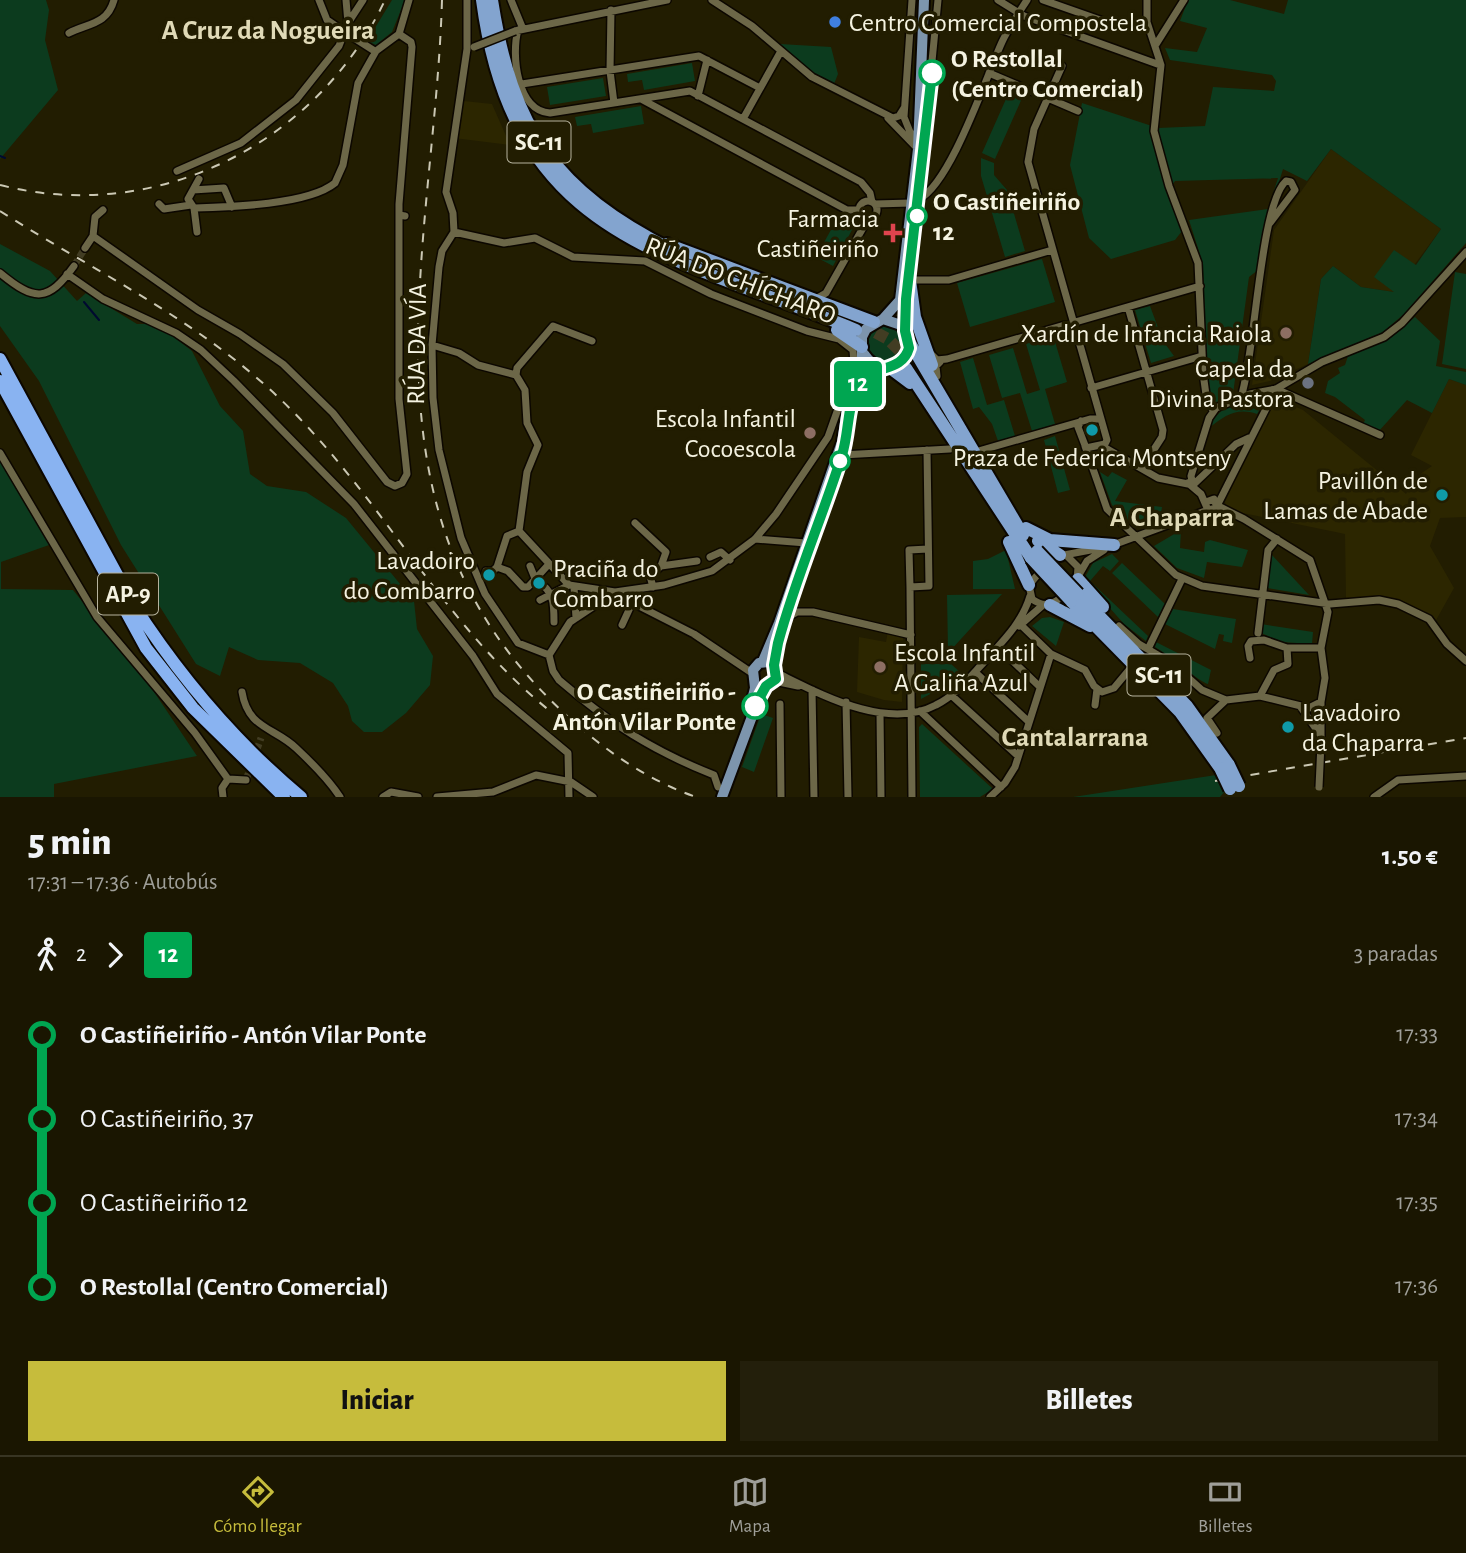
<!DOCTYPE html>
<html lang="es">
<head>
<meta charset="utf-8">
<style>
  body { margin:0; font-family:"Alegreya Sans",sans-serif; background:#231f0b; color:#f1f3f6; height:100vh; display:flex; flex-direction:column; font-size:26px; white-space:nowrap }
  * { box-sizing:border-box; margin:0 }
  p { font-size:23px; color:#9f9f99 }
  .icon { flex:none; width:38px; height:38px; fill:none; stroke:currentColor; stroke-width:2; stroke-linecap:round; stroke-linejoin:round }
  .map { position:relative; height:797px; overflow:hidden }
  .panel { display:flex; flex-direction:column; background:#1a1601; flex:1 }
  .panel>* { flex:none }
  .badge { padding:0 14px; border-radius:5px; font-size:24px; line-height:46px }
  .map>.badge { position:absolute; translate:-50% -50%; box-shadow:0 0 0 4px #fff }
  .legs { display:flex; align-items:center; gap:10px; height:77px; padding:0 28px; font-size:23px }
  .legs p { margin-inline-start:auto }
  .head { display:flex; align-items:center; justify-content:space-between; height:119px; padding:0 28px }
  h1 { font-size:38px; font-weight:800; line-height:52px }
  .primary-button { display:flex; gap:14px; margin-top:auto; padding:14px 28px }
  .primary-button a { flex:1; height:80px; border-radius:0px; background:#c6bc3c; color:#111; font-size:28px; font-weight:800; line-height:80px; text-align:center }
  .primary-button a+a { background:#231f0b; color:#f1f3f6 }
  ul { padding:0 28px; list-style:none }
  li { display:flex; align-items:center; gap:24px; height:84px; font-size:26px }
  li i { display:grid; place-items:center; width:10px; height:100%; margin:0 9px; background:currentColor }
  li i::after { content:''; width:18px; height:18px; margin:-9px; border:5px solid; border-radius:50%; background:#1a1601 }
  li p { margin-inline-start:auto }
  li:first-child i { background:linear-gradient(#0000 50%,currentColor 0) }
  li:last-child i { background:linear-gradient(currentColor 50%,#0000 0) }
  .tabs { display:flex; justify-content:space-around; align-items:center; height:98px; border-top:2px solid #383523; background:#1a1601; font-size:19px; color:#9f9f99 }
  .tabs a { display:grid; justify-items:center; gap:4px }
  .tabs .selected { color:#c6bc3c }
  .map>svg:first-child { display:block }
  .built { fill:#2c2600 }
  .green { fill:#0c3b1e }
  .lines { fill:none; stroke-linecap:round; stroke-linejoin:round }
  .stream { stroke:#000a30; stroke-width:2 }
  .minor-tunnel { stroke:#423d23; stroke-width:7; stroke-dasharray:7 3.5; stroke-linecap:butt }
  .trunk-tunnel { stroke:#423d23; stroke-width:12; stroke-dasharray:12 6; stroke-linecap:butt }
  .minor-casing { stroke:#0c0700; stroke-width:10 }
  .primary-casing { stroke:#0c0700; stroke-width:14 }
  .trunk-casing { stroke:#0c0700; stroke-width:16 }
  .motorway-casing { stroke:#0c0700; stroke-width:16 }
  .minor { stroke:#6c6748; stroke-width:7 }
  .primary { stroke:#7d95ad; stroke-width:10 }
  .trunk { stroke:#83a4cf; stroke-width:12 }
  .motorway { stroke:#89b3f1; stroke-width:12 }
  .rail { stroke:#cbc8b4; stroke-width:2; stroke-dasharray:9 9; stroke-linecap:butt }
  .minor-bridge-casing { stroke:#0c0700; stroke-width:10; stroke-linecap:butt }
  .trunk-bridge-casing { stroke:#0c0700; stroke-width:16; stroke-linecap:butt }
  .minor-bridge { stroke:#6c6748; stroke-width:7 }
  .trunk-bridge { stroke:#83a4cf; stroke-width:12 }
  .line-1-casing { stroke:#fff; stroke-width:16 }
  .line-1 { stroke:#00a651; stroke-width:10 }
  .shop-dot { fill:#3f7fe0; stroke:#221d01; stroke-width:2.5 }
  .stop-1-dot { fill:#fff; stroke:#00a651; stroke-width:3.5 }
  .health-dot { fill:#e0444e; stroke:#221d01; stroke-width:2.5 }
  .education-dot { fill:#8d6e63; stroke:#221d01; stroke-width:2.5 }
  .worship-dot { fill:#6b7280; stroke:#221d01; stroke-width:2.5 }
  .culture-dot { fill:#0f9aa8; stroke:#221d01; stroke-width:2.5 }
  .labels { text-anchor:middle; stroke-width:7; stroke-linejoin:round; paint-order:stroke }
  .shield { fill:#221d01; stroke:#b6b39e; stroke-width:2 }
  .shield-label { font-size:24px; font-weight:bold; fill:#f5f3e1 }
  .poi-label { font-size:26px; fill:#f5f3e1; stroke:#221d01; text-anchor:end }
  .stop-label { font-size:26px; font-weight:bold; fill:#f5f3e1; stroke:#221d01; text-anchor:start }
  .street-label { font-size:26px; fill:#f5f3e1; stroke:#221d01 }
  .neighbourhood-label { font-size:28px; font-weight:bold; fill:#e0dab7; stroke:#221d01 }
</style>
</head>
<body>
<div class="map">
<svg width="1466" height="797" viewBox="0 0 1466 797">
  <rect width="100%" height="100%" fill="#221d01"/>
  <path class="built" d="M464 101 492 104 510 145 454 138 457 115Z
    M1331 149 1441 229 1394 292 1361 287 1333 266 1321 279 1308 364 1270 381 1252 385 1274 230Z
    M1449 379 1466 385V517L1440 518 1430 546 1454 588 1435 622 1389 597 1346 599 1345 534 1228 510 1225 502 1257 426 1276 398 1303 410 1406 494 1413 479 1432 466 1411 455Z
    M888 631 903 636 902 702 884 700 857 692 859 637 886 642Z"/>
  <path class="green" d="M0 0H46L49 10 45 40 58 90 0 159Z
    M392 0H405L392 32 376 45 367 41Z
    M1188 0H1230L1284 14 1288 0H1466V243L1404 314 1383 332 1308 364 1321 279 1333 266 1361 287 1394 292 1374 277 1394 250 1416 265 1441 229 1331 149 1307 181 1283 169 1262 238 1258 270 1249 277 1233 394 1214 403 1210 402 1205 372 1203 264 1189 220 1268 209 1278 178 1175 181 1167 193 1182 231 1175 240 1111 259 1089 238 1070 165 1082 103 1158 128 1205 126 1213 87 1274 91 1276 81 1272 75 1170 60 1165 48 1197 52 1207 28 1180 21Z
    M780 44 831 47 838 74 834 84 812 72Z
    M692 63 695 81 644 90 642 80 628 82 627 74Z
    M603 78 606 96 550 105 547 87Z
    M1010 90 1023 96 995 159 982 153Z
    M641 106 644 124 593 133 591 124 577 126 575 117Z
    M981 158 994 163V175L1007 190 1025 251 1005 257 981 176Z
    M838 217 854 226 833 266 816 257Z
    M0 244 50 271 77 301 86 293 137 324H157L192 351 220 406 243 431 250 474 267 486 306 492 346 518 414 601 417 629 433 656 430 685 406 713 382 732H364L352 721 348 706 333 683 300 663 258 660 229 647 220 676 196 664 121 545 39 381 0 326Z
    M1042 259 1055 302 970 327 957 283Z
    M1455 272 1466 274V369L1442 364Z
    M1150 306 1163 341 1174 356 1151 363 1135 310Z
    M1415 317 1440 341 1436 366 1466 372V385L1449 379 1432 413 1407 400 1378 432 1363 424 1365 420 1335 397 1325 393 1328 381 1340 373 1338 368 1345 365 1348 356 1388 340Z
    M868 344a18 18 0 1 1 36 0a18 18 0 1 1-36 0Z
    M1053 335 1067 382 1045 389 1055 424 1032 431 1020 393 1002 398 989 355 1013 348 1027 394 1040 390 1026 344Z
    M973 358 987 405 1004 400 1015 436 998 441 992 424 979 407 973 409 960 362Z
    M1268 396 1257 414C1236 407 1225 416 1210 427 1218 405 1246 396 1268 396Z
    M1055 436 1070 490 1058 493 1044 440Z
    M0 460 49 545 1 562V589L73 590 148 683 197 756 54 784V797H0Z
    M1100 472 1108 477 1112 472 1127 480 1115 501 1162 507 1160 520 1137 528 1112 505Z
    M1181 530 1180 548 1204 552 1205 542 1210 540 1248 550 1242 567 1207 562 1204 578 1177 568 1154 546Z
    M1006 550 1015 589H973V561L988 559Z
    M1112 554 1119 561 1110 571 1103 566 1090 581 1148 636 1146 641 1124 624 1084 579 1093 563Z
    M1272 555 1309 595 1267 588Z
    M1122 563 1165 604 1158 617 1112 573Z
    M1002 594 950 651 948 650 947 595Z
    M1173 609 1236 619 1232 643 1223 641 1224 635 1219 634 1215 649 1165 624Z
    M1050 617 1064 622 1056 646 1032 626 1042 618Z
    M1261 624 1313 632 1312 644 1282 642 1259 632Z
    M1156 642 1211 670 1208 684C1201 683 1166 653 1155 647Z
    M921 664H951L960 672 947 685 921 699Z
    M761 714 773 718 754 772 742 767Z
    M922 724 993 789 980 797H920L919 727Z
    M1216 775 1225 791 1220 797H1073Z"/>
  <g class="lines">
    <path class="stream" d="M0 156 5 158
      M84 302 99 320"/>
    <path class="minor-tunnel" d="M74 266 85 248
      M246 780 261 738"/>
    <path class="trunk-tunnel" d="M860 324 888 339 911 362"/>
    <g class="minor-casing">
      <path id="minor" d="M319 0 327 20 349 35
        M346 0 348 23
        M467 0V49L446 192 453 213 454 232 442 251 439 267 432 345 433 398 439 450 461 538 485 594 518 643 549 655
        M511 0 523 29
        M712 0 752 26 812 77 893 118 899 116 904 108
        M912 0 904 117 910 132 918 140
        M998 0 1024 16 1160 65
        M1043 0 1120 27
        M1147 0V22L1161 65 1154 131 1169 186 1198 263 1203 373 1207 402 1213 410
        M611 10 610 71 614 103
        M518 30C511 55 517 111 550 113L690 91 861 182 870 193 872 202
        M515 31 667 0
        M69 33C88 23 107 25 114 0
        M399 34 411 42 412 47 399 204V215L405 216
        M1155 46 1184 0
        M1062 66 1034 129 1028 162 1107 440 1105 444 1086 448 1078 427 1081 421
        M989 73 1078 111
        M522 84 699 56 760 88
        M698 96 707 60
        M641 99 847 210H859
        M927 112 938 0
        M888 118 918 149
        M743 119 781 51
        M177 171 241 143 296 100 339 46 348 23 363 0
        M193 190 224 188 232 207
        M919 199C951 183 986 77 1002 42 1009 27 1018 14 1027 0
        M859 210a9 9 0 1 1 18 0a9 9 0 1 1-18 0Z
        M159 204 164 209 191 205
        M875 204 911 203
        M194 208C229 207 308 205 335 183L343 165 358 83 376 51 399 34 409 0
        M197 232 194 208 188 199 199 179
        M454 232 504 243 535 238 573 257 645 261 711 294 807 331 839 339 853 350 854 364 828 437 776 514 755 539 712 571 664 585 615 592 570 622 549 655 553 671 559 680C609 723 653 751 714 775L718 787
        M93 236 198 310 240 334 283 364 333 413 387 482 395 486 402 483 407 474 399 399V215
        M85 248 93 236 95 217 103 210
        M0 273C35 302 48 302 74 266
        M67 274 103 299 176 333 201 350 234 381 354 504 473 656 497 694 568 753 569 797
        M910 280H949L1052 250
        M814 300 826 293 868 219
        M1128 307 1163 430 1162 437 1142 468
        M432 345 459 353 478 365 516 375 525 390 527 423 538 445 527 472 519 531 569 585 615 592
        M931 354 937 360 947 359 1200 286
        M516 375 517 368 553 326 592 341
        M937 376 936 366 940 362
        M1091 388 1202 356
        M1276 389 1380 435
        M1241 397C1255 356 1260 204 1286 181L1291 182 1295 190 1270 223
        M1085 446 1107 509 1176 575 1202 586 1330 604 1379 600 1398 604 1429 619 1447 644 1466 661
        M1102 446 1158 478 1193 485
        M927 450 929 586 910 587 909 550 928 549
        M975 452 1090 419H1100
        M0 453 97 617 195 733 228 779
        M842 455 950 449
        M1188 483 1201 494 1208 510 1217 508 1214 499 1206 502
        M1193 485 1191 476 1209 418 1216 408 1250 394 1276 389 1322 362 1384 337 1402 323 1466 252
        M1193 485 1236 444 1249 438
        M1218 504 1276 389
        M635 523 666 552 661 566 650 576 653 587
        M519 531 507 536 497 567 508 571 523 587H528L549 564
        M755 539 806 543
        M1113 545 1208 510
        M1066 555 1078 567 1077 580
        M1059 556 1101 548
        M710 557 721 552 730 560
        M530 566 536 581C554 590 554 603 554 622
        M661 566 697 561
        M1044 567 1029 585 1032 599C1045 609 1054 604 1065 594
        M486 571H493L497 567
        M1080 573 1087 561 1104 550
        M574 587 576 618
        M910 587 912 797
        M632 590 637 605 694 634 752 673
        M540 600 569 585
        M785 619 797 612H813L911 635
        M622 625 634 599
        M1021 625 1051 654 1085 670 1094 686 1102 692 1114 688 1134 664
        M1019 626 1043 605
        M1119 626 1139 644 1173 664 1202 690 1226 700 1260 696 1309 708 1321 702 1325 678 1321 648 1328 612 1310 560 1244 519 1218 506
        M1258 633 1268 550 1277 539
        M998 647 1040 687
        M1148 649 1182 579
        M1250 658 1248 646 1251 641 1264 640 1287 648H1321
        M975 672 1029 722
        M777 673C822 695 887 731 936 705 956 695 970 677 984 662 1003 641 1022 623 1030 596
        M774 681 798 686
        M812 690 814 797
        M242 692C248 729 274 727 296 748 311 762 329 780 340 797
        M951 695 1018 756
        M1260 696 1274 670 1288 664 1287 648
        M846 702 848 797
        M780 704 781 797
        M1095 705 1097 689
        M1300 706 1321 736
        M920 711 1001 787
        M880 713 881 797
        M1217 733 1207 718 1226 700
        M1321 744V702
        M223 797 222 788 228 779 246 780
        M383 797 391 792 418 797
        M437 797 493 792 536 775 571 782 593 797
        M990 797 1005 783 1015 767 1051 654
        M1374 797 1398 780 1466 776"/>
    </g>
    <g class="primary-casing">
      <path id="primary" d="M905 331 907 292
        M864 354C876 372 896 372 908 353L909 340 901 325 883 319
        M858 385 867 374 880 367
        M763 661 779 623 842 442 849 395 862 364V337L866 329 883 319 900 300 918 149 924 0
        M752 700 755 688 753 670 759 663 768 662
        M722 797 760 695 766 686 776 679 774 665 779 640"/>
    </g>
    <g class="trunk-casing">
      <path id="trunk" d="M482 0C514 240 667 252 856 330
        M492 0C512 129 555 191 672 250
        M667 244 874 322
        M910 280 915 317 932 365
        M837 330 862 347
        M910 343 1023 535
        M890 368 910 383
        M906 368 1031 558
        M1026 528 1050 540 1114 545
        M1038 541 1060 555
        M1009 542 1029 585
        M1078 579 1103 607
        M1078 594 1187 706 1229 765
        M1071 601 1180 712 1220 768
        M1050 605 1090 626"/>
    </g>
    <g class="motorway-casing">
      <path id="motorway" d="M0 359 133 604C180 677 235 742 301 797
        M0 381 146 648 193 708 284 797"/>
    </g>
    <use href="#minor" class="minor"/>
    <use href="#primary" class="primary"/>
    <use href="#trunk" class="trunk"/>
    <use href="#motorway" class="motorway"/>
    <path class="rail" d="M442 0C435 238 354 489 537 686 581 733 635 776 696 797
      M0 185C156 225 317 144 385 0
      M0 211C108 280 213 326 303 422 390 514 450 631 550 711
      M1215 781 1466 738"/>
    <g class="minor-bridge-casing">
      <path id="minor-bridge" d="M351 36 373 50
        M474 47 515 31
        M1319 787 1321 744"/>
    </g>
    <g class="trunk-bridge-casing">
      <path id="trunk-bridge" d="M1037 551 1078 594
        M1031 558 1071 601
        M1229 765 1239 786
        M1220 768 1230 789"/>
    </g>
    <use href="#minor-bridge" class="minor-bridge"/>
    <use href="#trunk-bridge" class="trunk-bridge"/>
  </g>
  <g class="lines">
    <g class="line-1-casing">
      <path id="line-1" d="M755 706 766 686 776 679 774 665 778 643C795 580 822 518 842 455 849 433 847 407 857 387 870 362 901 375 909 348L905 331 906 299 932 73"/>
    </g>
    <use href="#line-1" class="line-1"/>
  </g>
  <circle class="shop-dot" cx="835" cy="22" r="7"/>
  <g class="stop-1-dot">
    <circle cx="932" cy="73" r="12"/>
    <circle cx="917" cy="216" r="9"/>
    <circle cx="840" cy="461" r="9"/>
    <circle cx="755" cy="706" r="12"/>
  </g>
  <path class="health-dot" d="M889.5 222.5h7v7h7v7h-7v7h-7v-7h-7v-7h7z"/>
  <g class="education-dot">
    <circle cx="1286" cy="333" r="7"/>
    <circle cx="810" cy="433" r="7"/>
    <circle cx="880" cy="667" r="7"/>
  </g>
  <circle class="worship-dot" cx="1308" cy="383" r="7"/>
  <g class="culture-dot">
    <circle cx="1092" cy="430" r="7"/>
    <circle cx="1442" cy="495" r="7"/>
    <circle cx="489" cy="575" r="7"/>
    <circle cx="539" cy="583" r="7"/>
    <circle cx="1288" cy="727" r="7"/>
  </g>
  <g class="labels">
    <g class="shield">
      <rect x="507.5" y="121.5" width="63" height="41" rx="5"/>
      <rect x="98" y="573.5" width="60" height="41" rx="5"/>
      <rect x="1127.5" y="654.5" width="63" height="41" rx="5"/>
    </g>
    <g class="shield-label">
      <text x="539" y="150">SC-11</text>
      <text x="128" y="602">AP-9</text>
      <text x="1159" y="683">SC-11</text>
    </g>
    <g class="poi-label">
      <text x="849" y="31" text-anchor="start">Centro Comercial Compostela</text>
      <text x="879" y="227">Farmacia<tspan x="879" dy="30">Castiñeiriño</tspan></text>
      <text x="1272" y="342">Xardín de Infancia Raiola</text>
      <text x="1294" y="377">Capela da<tspan x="1294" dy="30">Divina Pastora</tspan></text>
      <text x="796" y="427">Escola Infantil<tspan x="796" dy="30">Cocoescola</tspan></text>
      <text x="1092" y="466" text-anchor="middle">Praza de Federica Montseny</text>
      <text x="1428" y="489">Pavillón de<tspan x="1428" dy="30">Lamas de Abade</tspan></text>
      <text x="475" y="569">Lavadoiro<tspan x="475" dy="30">do Combarro</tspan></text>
      <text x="553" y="577" text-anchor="start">Praciña do<tspan x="553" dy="30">Combarro</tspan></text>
      <text x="894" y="661" text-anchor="start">Escola Infantil<tspan x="894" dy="30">A Galiña Azul</tspan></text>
      <text x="1302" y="721" text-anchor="start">Lavadoiro<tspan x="1302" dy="30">da Chaparra</tspan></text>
    </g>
    <g class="stop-label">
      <text x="951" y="67">O Restollal<tspan x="951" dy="30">(Centro Comercial)</tspan></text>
      <text x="933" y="210">O Castiñeiriño<tspan x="933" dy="30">12</tspan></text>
      <text x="736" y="700" text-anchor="end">O Castiñeiriño -<tspan x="736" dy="30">Antón Vilar Ponte</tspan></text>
    </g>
    <g class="street-label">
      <text transform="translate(741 280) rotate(21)" y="9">RÚA DO CHÍCHARO</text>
      <text transform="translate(416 344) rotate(-89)" y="9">RÚA DA VÍA</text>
    </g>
    <g class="neighbourhood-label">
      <text x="268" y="39">A Cruz da Nogueira</text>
      <text x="1172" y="526">A Chaparra</text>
      <text x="1075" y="746">Cantalarrana</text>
    </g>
  </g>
</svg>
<b class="badge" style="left:858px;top:384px;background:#00a651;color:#fff">12</b>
</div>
<section class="panel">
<div class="head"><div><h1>5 min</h1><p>17:31 – 17:36 · Autobús</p></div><b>1.50 €</b></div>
<div class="legs"><svg class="icon" aria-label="walk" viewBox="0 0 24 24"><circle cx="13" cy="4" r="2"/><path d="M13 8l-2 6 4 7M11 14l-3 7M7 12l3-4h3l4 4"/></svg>2<svg class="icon" aria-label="forward" viewBox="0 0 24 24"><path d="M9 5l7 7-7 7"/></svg><b class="badge" style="background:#00a651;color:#fff">12</b><p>3 paradas</p></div>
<ul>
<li><i style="color:#00a651"></i><b>O Castiñeiriño - Antón Vilar Ponte</b><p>17:33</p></li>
<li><i style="color:#00a651"></i><span>O Castiñeiriño, 37</span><p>17:34</p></li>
<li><i style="color:#00a651"></i><span>O Castiñeiriño 12</span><p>17:35</p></li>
<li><i style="color:#00a651"></i><b>O Restollal (Centro Comercial)</b><p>17:36</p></li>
</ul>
<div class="primary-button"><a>Iniciar</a><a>Billetes</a></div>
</section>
<nav class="tabs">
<a class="selected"><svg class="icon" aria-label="directions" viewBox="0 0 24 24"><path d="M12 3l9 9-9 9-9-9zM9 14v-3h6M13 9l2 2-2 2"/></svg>Cómo llegar</a>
<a><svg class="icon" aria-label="map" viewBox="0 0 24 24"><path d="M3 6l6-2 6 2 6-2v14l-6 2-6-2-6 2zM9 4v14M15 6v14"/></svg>Mapa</a>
<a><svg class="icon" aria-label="tickets" viewBox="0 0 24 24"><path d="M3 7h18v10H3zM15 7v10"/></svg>Billetes</a>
</nav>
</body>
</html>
